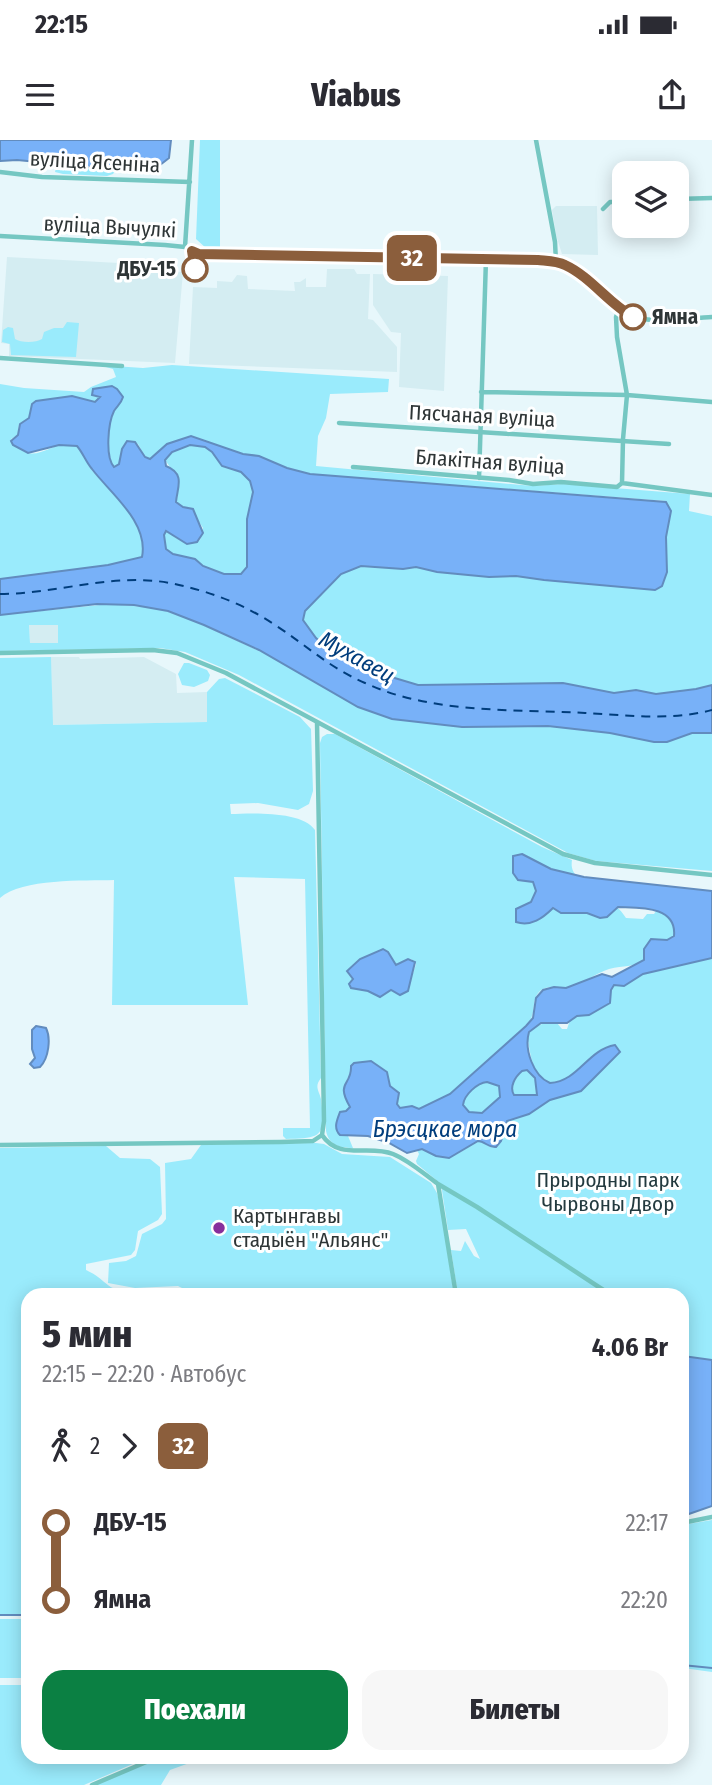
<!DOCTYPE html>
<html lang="ru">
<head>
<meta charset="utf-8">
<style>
  body { margin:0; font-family:"Fira Sans Condensed",sans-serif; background:#f7f7f7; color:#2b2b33; height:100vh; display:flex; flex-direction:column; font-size:26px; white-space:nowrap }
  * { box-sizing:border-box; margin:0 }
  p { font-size:23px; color:#7c7c81 }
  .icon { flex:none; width:38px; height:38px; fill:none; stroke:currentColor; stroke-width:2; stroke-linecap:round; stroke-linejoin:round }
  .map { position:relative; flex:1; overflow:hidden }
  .panel { position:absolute; left:21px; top:1148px; width:668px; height:476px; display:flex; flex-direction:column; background:#fff; border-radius:21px; box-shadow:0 4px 18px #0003 }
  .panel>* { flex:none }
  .badge { padding:0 14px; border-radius:10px; font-size:24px; line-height:46px }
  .tools { position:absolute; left:612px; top:21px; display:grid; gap:14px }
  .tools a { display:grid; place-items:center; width:77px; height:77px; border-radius:14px; background:#fff; box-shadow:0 4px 18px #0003; font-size:35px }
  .map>.badge { position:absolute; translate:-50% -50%; box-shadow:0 0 0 4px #fff }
  .legs { display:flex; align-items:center; gap:10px; height:77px; padding:0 21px; font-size:23px }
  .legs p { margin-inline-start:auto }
  .head { display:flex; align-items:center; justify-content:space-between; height:119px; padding:0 21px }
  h1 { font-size:38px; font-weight:800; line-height:52px }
  .button { display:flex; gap:14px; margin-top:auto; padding:14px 21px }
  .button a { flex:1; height:80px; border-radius:21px; background:#0b8043; color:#fff; font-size:28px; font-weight:800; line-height:80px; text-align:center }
  .button a+a { background:#f7f7f7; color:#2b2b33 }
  ul { padding:0 21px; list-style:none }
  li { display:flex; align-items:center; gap:24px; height:77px; font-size:26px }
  li i { display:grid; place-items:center; width:10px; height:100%; margin:0 9px; background:currentColor }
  li i::after { content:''; width:18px; height:18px; margin:-9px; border:5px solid; border-radius:50%; background:#fff }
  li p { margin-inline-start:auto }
  li:first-child i { background:linear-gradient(#0000 50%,currentColor 0) }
  li:last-child i { background:linear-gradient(currentColor 50%,#0000 0) }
  .status { display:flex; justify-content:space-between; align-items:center; height:49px; padding:0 35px; background:#fff; direction:ltr }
  .status svg { height:19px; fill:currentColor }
  header { display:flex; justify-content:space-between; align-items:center; height:91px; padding:0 21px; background:#fff; font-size:32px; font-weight:800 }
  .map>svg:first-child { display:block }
  .built { fill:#d4edf2 }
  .green { fill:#9aebfc; fill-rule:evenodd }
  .water { fill:#78b1f8; stroke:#628cbe; stroke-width:2; fill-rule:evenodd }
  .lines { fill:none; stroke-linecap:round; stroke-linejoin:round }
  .stream { stroke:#628cbe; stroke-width:2 }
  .ferry { stroke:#003d7c; stroke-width:2; stroke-dasharray:9 7; stroke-linecap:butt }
  .minor { stroke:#75c7c2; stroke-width:4.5 }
  .line-1-casing { stroke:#fff; stroke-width:16 }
  .line-1 { stroke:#8b5e3c; stroke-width:10 }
  .stop-1-dot { fill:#fff; stroke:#8b5e3c; stroke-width:3.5 }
  .poi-dot { fill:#872f9c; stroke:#fff; stroke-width:2.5 }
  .labels { text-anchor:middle; stroke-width:6; stroke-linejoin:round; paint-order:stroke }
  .street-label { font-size:21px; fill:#2e3536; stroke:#fff }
  .stop-label { font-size:21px; font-weight:bold; fill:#2e3536; stroke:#fff; text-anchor:end }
  .park-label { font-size:21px; fill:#233a3f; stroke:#fff }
  .poi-label { font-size:21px; fill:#2e3536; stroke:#fff; text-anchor:start }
  .water-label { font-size:23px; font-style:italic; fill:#003d7c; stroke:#fff }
</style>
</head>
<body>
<div class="status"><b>22:15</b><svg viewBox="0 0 49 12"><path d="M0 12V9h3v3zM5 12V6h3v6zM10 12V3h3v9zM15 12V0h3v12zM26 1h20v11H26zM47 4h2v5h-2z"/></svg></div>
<header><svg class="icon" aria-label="menu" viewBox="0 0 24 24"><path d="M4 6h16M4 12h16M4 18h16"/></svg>Viabus<svg class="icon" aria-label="share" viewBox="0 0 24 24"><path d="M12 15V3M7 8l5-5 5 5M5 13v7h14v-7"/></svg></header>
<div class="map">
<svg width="712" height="1645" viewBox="0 0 712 1645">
  <rect width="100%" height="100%" fill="#e7f7fb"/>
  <path class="built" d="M556 66H597L598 115 562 114 556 95 552 70Z
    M7 117 119 123V132H136L137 129 183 132 175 223 9 216V204L1 203Z
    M327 129H354L357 134H370L368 179 373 180 397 207V232L189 224 193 147 217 148V141L232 142 237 135 247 136 248 149 295 151 294 142H300L306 138V147H326Z
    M373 134 448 136 444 251 399 247 401 193 391 192 373 165Z
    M58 484V503H30L29 485Z
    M51 517H79L80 519 144 517 176 534 177 553 207 552V582L52 585Z"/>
  <path class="green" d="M200 0H220V107L207 109 196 99Z
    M57 24 113 27 115 31 113 34 107 36 63 34 55 32Z
    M67 182 79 183 76 217 11 215 10 204 2 202 3 190 8 187 13 188 15 199C21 203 36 203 42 199L44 192 54 188H63Z
    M99 225 143 228 172 225 389 239 388 252 330 254 326 278 318 296 316 326 533 346 563 344 690 354 689 371 712 376V545L696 549 656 554 632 550 614 553 563 543 418 545 378 533 328 508 316 498 303 480 305 471 341 434 361 426 403 429 416 427 437 432 495 437 516 436 544 440 655 450 658 448 667 432 666 397 671 371 666 361 310 334 287 328 259 316 243 314 191 296 167 304 150 319 145 317 138 304 129 301 119 324 114 327C106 316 108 284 114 272 117 266 121 264 123 257 115 243 108 248 95 249L93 256 100 257 95 262 72 256 36 261 32 265 29 278 19 284 18 295 11 299 13 305C19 307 23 311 28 313 43 317 61 297 76 306 83 310 86 322 91 329 110 353 149 382 142 417L108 425 0 439V244L24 248 84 252 91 247 116 237 113 229Z
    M190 305 205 307 212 312 222 326 241 332 250 341 253 352 247 379V427L241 434H224L203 426 195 419 173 414 166 409 164 395 166 391C177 398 187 409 200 400L203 388 189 367H183L176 362 178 354 177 337 165 320 172 312Z
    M110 464 157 468 192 480 266 514 358 567 392 579 462 587 548 586 610 593 654 602H667L692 593H712V731L596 721 568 713 239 535 185 512 160 508 0 511V475ZM29 485H58V503H30Z
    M51 517 53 585 207 582V552L219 539 225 538 300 577 311 589 313 651 309 664 298 670 258 663 230 664 231 674C252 673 303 671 315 690L321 938C314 947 319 950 321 959 326 998 321 998 286 999L283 996V988H310L305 739 234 737 248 865H112L114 740C84 741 22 738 0 758V518Z
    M184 523H189L207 530 210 535 208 541 194 547 182 545 178 534Z
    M327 594H335L542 707 572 720C571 726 572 732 577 736 592 750 615 760 626 778L643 779 647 774H654L657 770C668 775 675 784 674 796L667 800 651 799 643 812 644 820C633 828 624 825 609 829 595 833 581 846 565 848 556 849 547 844 539 852 530 862 538 873 526 886L450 954 419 969 412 966 400 968 397 964 399 953 390 946 387 932 371 921 352 924C349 945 337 943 350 967L346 971H340L336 987 340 995 348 996 353 1008C339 1008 329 1005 326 991L320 603 322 597ZM381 810 388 811 396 825 411 819 416 824 407 852 399 855 392 850 380 857 368 851 351 848 349 845 353 838 348 834 360 819Z
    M712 818V1220L683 1216 682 1155H458L451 1110 461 1111 465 1101 474 1116 480 1119 466 1089 448 1090 441 1044 417 1024 416 1021 419 1014 417 1010C425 1009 426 1012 434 1015 452 1023 463 1009 478 1001H482L490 1007 498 1006 507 981 529 974 550 960 581 951 620 910 615 905C587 910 579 941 550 943 531 935 531 914 527 896 533 885 545 882 557 883L562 889H567L570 880 577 876 589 875 609 864 611 850 614 845 624 846 643 834Z
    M522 931H529C535 938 539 947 536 956L513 954V943Z
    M487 942 499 946 500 957 482 973 469 972 463 965C464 955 477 943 487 942Z
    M316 1003 324 1004 342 1014 390 1017 431 1043 437 1053 441 1069 454 1155H186L192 1153 178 1146 135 1148 108 1143 109 1123 126 1121 136 1116 142 1094 162 1084 166 1079 165 1023 191 1019 201 1005 208 1004Z
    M106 1006 120 1018 150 1019 160 1027 162 1074 158 1080 138 1091 135 1110 131 1115 86 1124V1130C108 1140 107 1153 136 1153 151 1152 173 1143 185 1155H28V1475H0V1008Z
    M712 1380V1532L683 1528 682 1385Z
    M0 1479H28V1538H0Z
    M0 1545H28V1617H149L84 1645H0Z
    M161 1617H206L170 1630 161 1645H95Z"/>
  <path class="water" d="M0 0H171L169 18 160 25 137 23 101 28 17 20 0 21Z
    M112 246 117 249 123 257C121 264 117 266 114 271 108 283 105 317 114 327L119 324 122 309 127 301 135 302 145 317 150 319 167 304 191 296 243 314 259 316 287 328 310 334 666 362 671 371 666 397 667 432 662 446 655 450 544 440 516 436 489 437 437 432 416 427 403 429 361 426 341 434 305 471 303 480 316 498 328 508 378 533 418 545 563 543 614 553 636 550 656 554 696 549 712 545V593H692L667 602H654L610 593 548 586 462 587 392 579 358 567 259 510 204 485 168 471 134 465 97 464 0 475V439L108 425 142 417C149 382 110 353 92 329 86 322 83 313 77 306L59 305 28 313 13 305 11 301 18 295 20 284 29 278 32 264 36 261 72 256 95 262 100 257 92 255 93 249ZM190 305 205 307 212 312 222 326 241 332 250 341 253 352 247 379V427L241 434H224L203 426 195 419 173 414 166 409 164 395 166 391 187 404 197 402 203 393 193 369 183 367 176 362C177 348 186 334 166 326L165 320 172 312Z
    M522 714 551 729 584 737 712 751V818L643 834 624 846 614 845 611 850 610 863 589 875 577 876 567 883H541L529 892C524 909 533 936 550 943 579 941 587 910 615 905L620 912 581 951 550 960 529 974 507 981 501 1001 496 1007C488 1008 485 1001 478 1001L449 1018 436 1016 422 1009 407 1013 389 1003 368 996 340 995C333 988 337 980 340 972L346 971 350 967C335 941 352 946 351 926L354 923 371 921 387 932 390 946 399 953 397 964 400 968 412 966 419 969 450 954 526 886 533 878 536 858 543 850 554 847 566 848 602 834 612 837 644 820V809L651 799 667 800 674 796C677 765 638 768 618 767L607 777 600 778 587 773H561L553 768C543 778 531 787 516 782V769L531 762 536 751 533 742 518 740 513 733V716ZM527 930 535 938 537 955H514C509 947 515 937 522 931ZM487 942 499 946 500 957 482 973 469 972 463 965C464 955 477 943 487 942Z
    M383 809 388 812 396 825 408 819 415 822 408 851 400 855 391 850 380 857 368 851 351 848 349 844 353 839 347 831 360 819Z
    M36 886 46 888C51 898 49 918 40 927L34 928 30 924 35 918 32 909V890Z
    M683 1216 712 1220V1366L683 1376Z"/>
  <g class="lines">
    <path class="stream" d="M0 1475H28
      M682 1525 712 1528"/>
    <path class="ferry" d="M0 454C60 454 119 430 179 445 211 452 245 465 272 483 305 504 328 527 365 543 432 574 513 569 585 573 626 575 671 581 712 570"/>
    <path class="minor" d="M536 0 555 102 556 122
      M0 32 42 37 190 42
      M677 59 712 58
      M603 69 610 62H625
      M0 96 165 105 185 107 199 114 538 120C547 121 556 121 565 125 592 137 606 168 635 177 658 184 688 178 712 177
      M185 107 192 0
      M619 169 616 177 617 197 627 255 623 299 622 343
      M0 218 122 226
      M481 252 627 255 712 262
      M339 283 669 304
      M353 327 509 340 533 344 561 342 617 347 622 343 712 355
      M479 338 486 119
      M0 513 153 510 177 513 226 533 563 714 595 723 712 735
      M322 995C339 1021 369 1004 393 1014 410 1021 424 1034 438 1044L456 1155
      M0 1005 281 1002 313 1001 322 995 324 981 317 582
      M438 1044 477 1067 611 1155
      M682 1383 712 1377
      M92 1645 158 1617"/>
  </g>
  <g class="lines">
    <g class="line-1-casing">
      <path id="line-1" d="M195 129 192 111 199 114 538 120C547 121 557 121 565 125 591 137 608 163 633 177"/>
    </g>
    <use href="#line-1" class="line-1"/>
  </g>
  <g class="stop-1-dot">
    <circle cx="195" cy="129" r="12"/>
    <circle cx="633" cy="177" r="12"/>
  </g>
  <circle class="poi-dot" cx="219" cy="1088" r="7"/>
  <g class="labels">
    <g class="street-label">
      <text transform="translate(95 22) rotate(3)" y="7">вуліца Ясеніна</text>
      <text transform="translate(110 87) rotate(3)" y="7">вуліца Вычулкі</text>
      <text transform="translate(482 276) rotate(3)" y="7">Пясчаная вуліца</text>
      <text transform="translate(490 322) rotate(4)" y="7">Блакітная вуліца</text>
    </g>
    <g class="stop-label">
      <text x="176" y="136">ДБУ-15</text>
      <text x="652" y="184" text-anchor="start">Ямна</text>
    </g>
    <g class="park-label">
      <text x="608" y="1047">Прыродны парк<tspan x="608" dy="24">Чырвоны Двор</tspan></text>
    </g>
    <g class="poi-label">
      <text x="233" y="1083">Картынгавы<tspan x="233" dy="24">стадыён "Альянс"</tspan></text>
    </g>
    <g class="water-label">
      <text transform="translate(357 517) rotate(29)" y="8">Мухавец</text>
      <text x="445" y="997">Брэсцкае мора</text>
    </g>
  </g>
</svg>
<div class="tools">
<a><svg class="icon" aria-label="layers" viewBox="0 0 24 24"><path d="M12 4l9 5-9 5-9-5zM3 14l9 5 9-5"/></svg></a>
</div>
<b class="badge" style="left:412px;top:118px;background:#8b5e3c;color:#fff">32</b>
<section class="panel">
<div class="head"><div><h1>5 мин</h1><p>22:15 – 22:20 · Автобус</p></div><b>4.06 Br</b></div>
<div class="legs"><svg class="icon" aria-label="walk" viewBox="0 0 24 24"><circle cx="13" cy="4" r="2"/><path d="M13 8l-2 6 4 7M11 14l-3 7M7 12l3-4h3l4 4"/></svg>2<svg class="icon" aria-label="forward" viewBox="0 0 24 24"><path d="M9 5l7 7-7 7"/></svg><b class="badge" style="background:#8b5e3c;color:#fff">32</b></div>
<ul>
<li><i style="color:#8b5e3c"></i><b>ДБУ-15</b><p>22:17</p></li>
<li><i style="color:#8b5e3c"></i><b>Ямна</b><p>22:20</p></li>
</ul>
<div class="button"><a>Поехали</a><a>Билеты</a></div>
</section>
</div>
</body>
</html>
